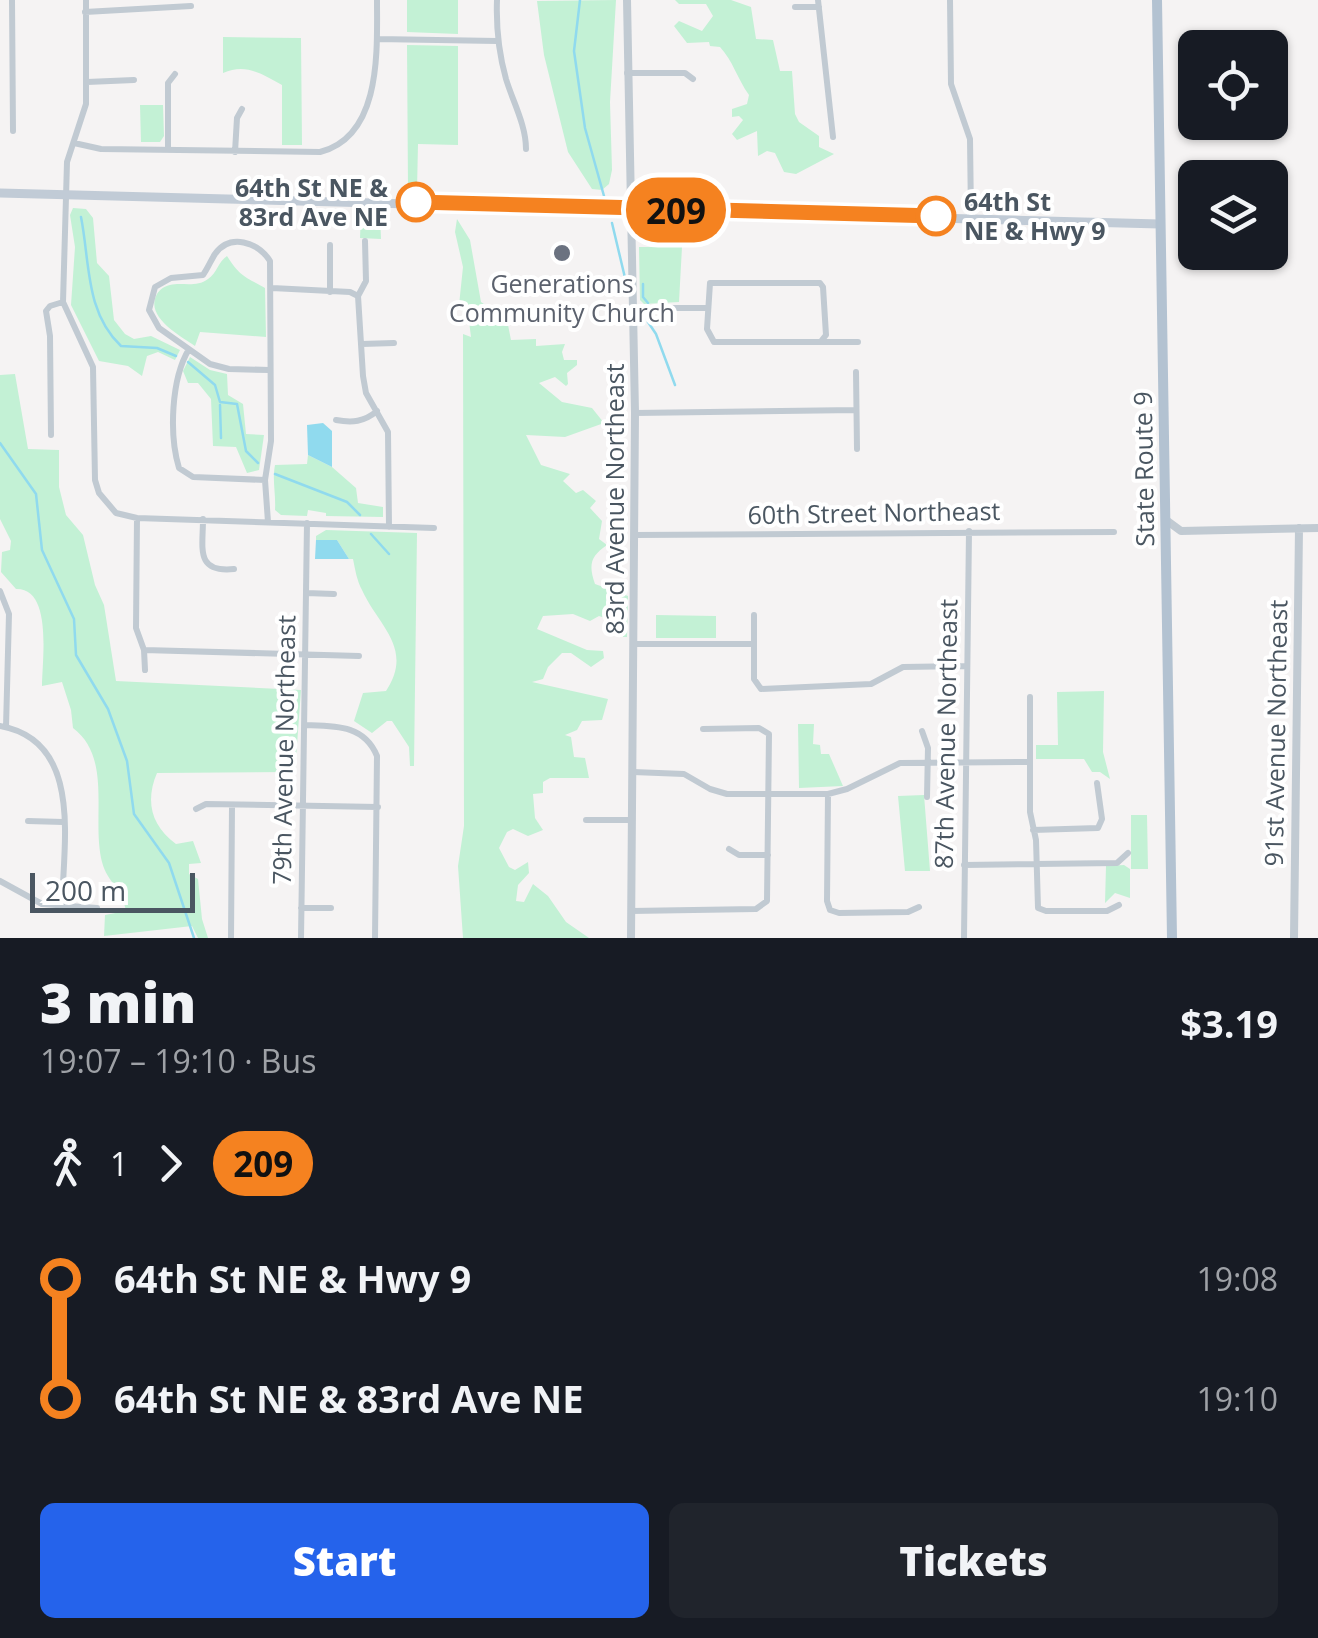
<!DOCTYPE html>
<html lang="en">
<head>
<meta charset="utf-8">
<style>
  body { margin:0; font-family:"Open Sans",sans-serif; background:#20242c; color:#f1f3f6; height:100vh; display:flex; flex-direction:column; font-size:38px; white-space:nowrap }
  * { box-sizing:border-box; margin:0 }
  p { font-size:32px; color:#9ea1a6 }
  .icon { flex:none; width:55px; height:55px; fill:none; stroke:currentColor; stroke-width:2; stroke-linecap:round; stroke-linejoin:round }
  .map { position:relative; height:938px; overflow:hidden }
  .panel { display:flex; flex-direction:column; background:#171b24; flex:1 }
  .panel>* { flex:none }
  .badge { padding:0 20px; border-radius:32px; font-size:35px; line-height:65px }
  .controls { position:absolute; left:1178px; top:30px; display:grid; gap:20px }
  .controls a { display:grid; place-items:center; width:110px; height:110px; border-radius:15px; background:#171b24; box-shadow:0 2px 8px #0004; font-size:50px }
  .scale { position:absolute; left:30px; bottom:25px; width:165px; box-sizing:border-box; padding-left:10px; border:5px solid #4a5661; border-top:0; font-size:28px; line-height:35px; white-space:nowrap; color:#4a5661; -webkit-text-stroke:8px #fff; paint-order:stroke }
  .map>.badge { position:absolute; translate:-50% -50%; box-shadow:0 0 0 5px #fff }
  .legs { display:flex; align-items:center; gap:15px; height:110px; padding:0 40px; font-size:32px }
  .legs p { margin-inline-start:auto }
  .overview { display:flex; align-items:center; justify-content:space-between; height:170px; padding:0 40px }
  h1 { font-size:55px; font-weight:800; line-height:75px }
  .cta { display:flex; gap:20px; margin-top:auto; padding:20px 40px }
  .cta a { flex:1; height:115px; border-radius:15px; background:#2563eb; color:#fff; font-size:40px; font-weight:800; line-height:115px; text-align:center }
  .cta a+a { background:#20242c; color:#f1f3f6 }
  ul { padding:0 40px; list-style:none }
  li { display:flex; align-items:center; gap:35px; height:120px; font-size:38px }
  li i { display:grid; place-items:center; width:15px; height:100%; margin:0 12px; background:currentColor }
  li i::after { content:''; width:25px; height:25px; margin:-12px; border:8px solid; border-radius:50%; background:#171b24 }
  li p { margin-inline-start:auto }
  li:first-child i { background:linear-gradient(#0000 50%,currentColor 0) }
  li:last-child i { background:linear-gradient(currentColor 50%,#0000 0) }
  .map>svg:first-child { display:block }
  .green { fill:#c3f1d5 }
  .water { fill:#90daee }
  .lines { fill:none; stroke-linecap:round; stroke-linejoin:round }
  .stream { stroke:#90daee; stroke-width:2.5 }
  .minor { stroke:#c1cad2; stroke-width:6 }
  .tertiary { stroke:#c1cad2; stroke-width:8 }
  .secondary { stroke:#c1cbd6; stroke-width:9 }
  .primary { stroke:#b3c2d1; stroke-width:10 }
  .line-1-casing { stroke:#fff; stroke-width:22 }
  .line-1 { stroke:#f58220; stroke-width:15 }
  .stop-1-dot { fill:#fff; stroke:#f58220; stroke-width:5 }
  .worship-dot { fill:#6b7280; stroke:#fff; stroke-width:4 }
  .labels { text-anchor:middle; stroke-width:8; stroke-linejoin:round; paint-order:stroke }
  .stop-label { font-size:25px; font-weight:bold; fill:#4a5661; stroke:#fff; text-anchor:end }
  .worship-label { font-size:25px; fill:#5b616d; stroke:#fff }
  .street-label { font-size:25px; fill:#4a5661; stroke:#fff }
</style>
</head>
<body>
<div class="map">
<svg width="1318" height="938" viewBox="0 0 1318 938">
  <rect width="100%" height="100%" fill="#f5f3f3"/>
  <path class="green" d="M407 0H458V34L407 32Z
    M616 0 610 102 612 170 609 184 602 190 592 189 568 152 544 55 537 1Z
    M675 0H731L751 7 756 39 773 40 780 71H792L795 114 799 122 819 136V147L834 154 796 174 784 172 775 153 767 151 758 156 757 131 737 140 732 134 743 120 739 116 732 117V109L747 104 749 95C737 78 733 61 720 47L710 46 709 42 687 43 674 26 679 21 702 31 713 16 706 4H679Z
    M223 37 301 38 302 145H282V85C262 74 246 63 223 73Z
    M407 45 458 46V145L418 144 417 190 408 189Z
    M140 105H163L164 136 160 142H141Z
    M73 208 86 209 93 218 97 263 109 276 114 320 125 334 134 339 151 336 180 350 175 360 158 352 147 356 142 376 128 366 99 361 71 305 75 247 70 215Z
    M361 214H380L381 239 360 238Z
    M457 219 470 240 481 302 507 320 511 340 536 339V346L565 344 562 352 564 360H577V365L567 373 568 384 566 386 555 377 539 383 562 402 592 408 604 423 565 437 526 435 541 465 570 474 563 481 576 493 583 490 596 501 590 508 602 521 599 539 607 545C591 556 588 564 595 584L628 596 627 637H623V621L617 619 608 625 605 618 599 616 590 621 573 614 543 616 537 629 587 650 603 651 604 658 591 667 571 653H562L548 667 543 679 532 682 608 699 602 720 582 721 577 730 565 735 571 737 574 757 585 758 589 778H550L543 782V793L533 794 535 818 543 830 528 836 513 829 507 832 499 848 509 867 515 870 528 862 529 873 518 885 516 901 524 902 533 884 548 896 566 922 589 938H463L458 866 464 826 463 334 471 337 469 321 459 305 463 267 455 232Z
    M639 247H682L679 302 644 304 640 300Z
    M227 256C240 277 246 277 265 288L266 337 200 332 195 346C181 336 144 317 157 294 160 289 165 286 170 285 182 282 196 288 208 279 217 273 218 262 227 256Z
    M190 357 210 370 227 374 228 395 243 404 246 434 264 435 259 470 247 473 236 447 213 446 211 399 198 383H188L183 371Z
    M15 374 28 449 59 450V487L66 515 83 535 95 585 104 605 116 681 301 690 295 772 157 773C145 801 151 826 176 844L193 841 201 863 189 864V874L198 879 202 919 208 938H198L192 926 104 936 105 915 126 911C122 887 108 884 102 862 91 819 113 758 73 728L71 710 62 682 42 686C42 661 53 588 16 589L1 572 2 552 10 550 11 541 0 519V375Z
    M308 455 332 467 356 488 358 503 383 507V517L326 516V513L308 510 307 516 281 515 275 510C276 493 272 481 275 465L307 464Z
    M326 530 417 533 414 766H410L409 747 392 721H387L372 733 354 721 363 693 386 691C414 648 379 627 362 590 357 581 355 569 353 559H349L337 540H316V536Z
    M656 615 716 616V638H656Z
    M1104 691 1103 752 1110 779 1100 772H1092L1084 759H1036V745H1058L1057 692Z
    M798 724H814L813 744 820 745 821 754H829L843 786 799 788Z
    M924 795 930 871H905L898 796Z
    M1131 815H1147L1148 869H1131Z
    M1124 865 1130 869V898L1115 893 1105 903 1106 866Z"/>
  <path class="water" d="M323 423 332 431V467L308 455 307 425Z
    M316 540H337L349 559H315Z"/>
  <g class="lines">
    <path class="stream" d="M580 0 574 51 585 128 604 196
      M81 217C90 262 85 312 121 346L157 348 176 356
      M612 223 626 282
      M643 284V297L648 303
      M648 322 656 334 675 385
      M188 362 215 385 220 402 237 404 246 451 258 463
      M220 405 221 438
      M0 443 36 494 42 550 74 619 76 655 108 709 127 761 134 814 169 863 194 938
      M275 474 347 502 360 515
      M371 534 389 554"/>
    <path class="minor" d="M12 0 13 131
      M86 0V104L67 162 63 302 93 367 95 480 99 493 116 513 137 518 434 528
      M497 0C496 27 499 54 506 79 513 102 526 125 526 149
      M818 0 833 137
      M950 0 951 84 970 139 971 216
      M795 7H819
      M85 12 191 6
      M377 39 497 41
      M627 73H685L693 79
      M87 82 134 80
      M74 143 101 149 320 152C382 136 377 50 377 0
      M168 150V83L175 74
      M235 152 237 118 242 109
      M365 241 366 281 358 296 363 376 366 393 388 432 389 527
      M272 288 350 292 358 296
      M330 292V245
      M633 308H707
      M822 340 826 335 823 287 820 283H710L707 329 714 342H858
      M362 344 394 343
      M189 349C171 379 169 435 179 468L193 477 265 480
      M856 372 857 449
      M635 413 856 410
      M336 420C352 423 364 422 377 411
      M51 435 50 336 46 311 50 306 63 302
      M137 518 136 628 144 650 145 670
      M203 519C203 548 195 573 234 569
      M268 522 265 480 271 441 270 261C258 242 230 233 215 254 211 260 208 268 203 275L171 278 155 287 149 310 159 328 210 364 229 369 269 370
      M635 535 1114 532
      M0 591 9 614 6 727
      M306 593 334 594
      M754 615V679L761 689 871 684 903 667 966 666
      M635 644H754
      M144 650 359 656
      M1030 697V812L1036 840 1038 908 1046 911H1107L1119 905
      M304 725C334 726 364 724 377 756L375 938
      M0 726C84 741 63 844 62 907
      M922 731 928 748 927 797
      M633 772 684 774 710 789 727 794H828L847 789 900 763 1030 762
      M828 794 827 901 830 910 839 913 908 912 919 907
      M196 809 206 804 378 807
      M586 820H632
      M28 821 63 822
      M1033 830 1098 828 1102 819 1097 783
      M729 849 739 855H768
      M964 865 1117 863 1128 853
      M0 881 42 904 97 908
      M301 908H331
      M631 911 756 909 767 901 769 734 759 728 703 729
      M231 938 232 806
      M301 938 307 523
      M964 938 969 531"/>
    <path class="tertiary" d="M627 0 635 413 631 938
      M1166 520 1181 531 1318 528
      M1294 938 1299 528"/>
    <path class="secondary" d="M0 193 1160 224"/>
    <path class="primary" d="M1157 0 1172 938"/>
  </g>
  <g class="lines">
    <g class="line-1-casing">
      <path id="line-1" d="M416 202 936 216"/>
    </g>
    <use href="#line-1" class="line-1"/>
  </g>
  <g class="stop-1-dot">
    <circle cx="416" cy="202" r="18"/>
    <circle cx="936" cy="216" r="18"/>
  </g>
  <circle class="worship-dot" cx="562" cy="253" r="10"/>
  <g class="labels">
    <g class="stop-label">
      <text x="388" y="197">64th St NE &amp;<tspan x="388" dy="29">83rd Ave NE</tspan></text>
      <text x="964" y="211" text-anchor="start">64th St<tspan x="964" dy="29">NE &amp; Hwy 9</tspan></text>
    </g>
    <g class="worship-label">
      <text x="562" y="293">Generations<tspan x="562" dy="29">Community Church</tspan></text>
    </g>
    <g class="street-label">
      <text transform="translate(1144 469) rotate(-91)" y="9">State Route 9</text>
      <text transform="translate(615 499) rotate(-90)" y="9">83rd Avenue Northeast</text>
      <text transform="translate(874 513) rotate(-1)" y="9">60th Street Northeast</text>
      <text transform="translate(1276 733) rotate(-89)" y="9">91st Avenue Northeast</text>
      <text transform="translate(946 734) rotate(-89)" y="9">87th Avenue Northeast</text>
      <text transform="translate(284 750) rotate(-89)" y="9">79th Avenue Northeast</text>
    </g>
  </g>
</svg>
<div class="controls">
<a><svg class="icon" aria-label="locate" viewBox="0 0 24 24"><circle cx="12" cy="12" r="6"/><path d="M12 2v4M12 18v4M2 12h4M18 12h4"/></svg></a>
<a><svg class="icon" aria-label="layers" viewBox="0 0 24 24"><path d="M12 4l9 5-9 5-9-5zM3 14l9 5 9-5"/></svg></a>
</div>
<div class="scale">200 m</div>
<b class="badge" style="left:676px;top:210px;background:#f58220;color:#111">209</b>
</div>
<section class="panel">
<div class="overview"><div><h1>3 min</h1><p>19:07 – 19:10 · Bus</p></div><b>$3.19</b></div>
<div class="legs"><svg class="icon" aria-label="walk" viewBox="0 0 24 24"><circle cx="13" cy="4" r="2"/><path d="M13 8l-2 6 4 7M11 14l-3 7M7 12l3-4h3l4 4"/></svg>1<svg class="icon" aria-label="forward" viewBox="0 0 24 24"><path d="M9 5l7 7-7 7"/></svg><b class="badge" style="background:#f58220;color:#111">209</b></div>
<ul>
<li><i style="color:#f58220"></i><b>64th St NE &amp; Hwy 9</b><p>19:08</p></li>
<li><i style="color:#f58220"></i><b>64th St NE &amp; 83rd Ave NE</b><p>19:10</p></li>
</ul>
<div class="cta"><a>Start</a><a>Tickets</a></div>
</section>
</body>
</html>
